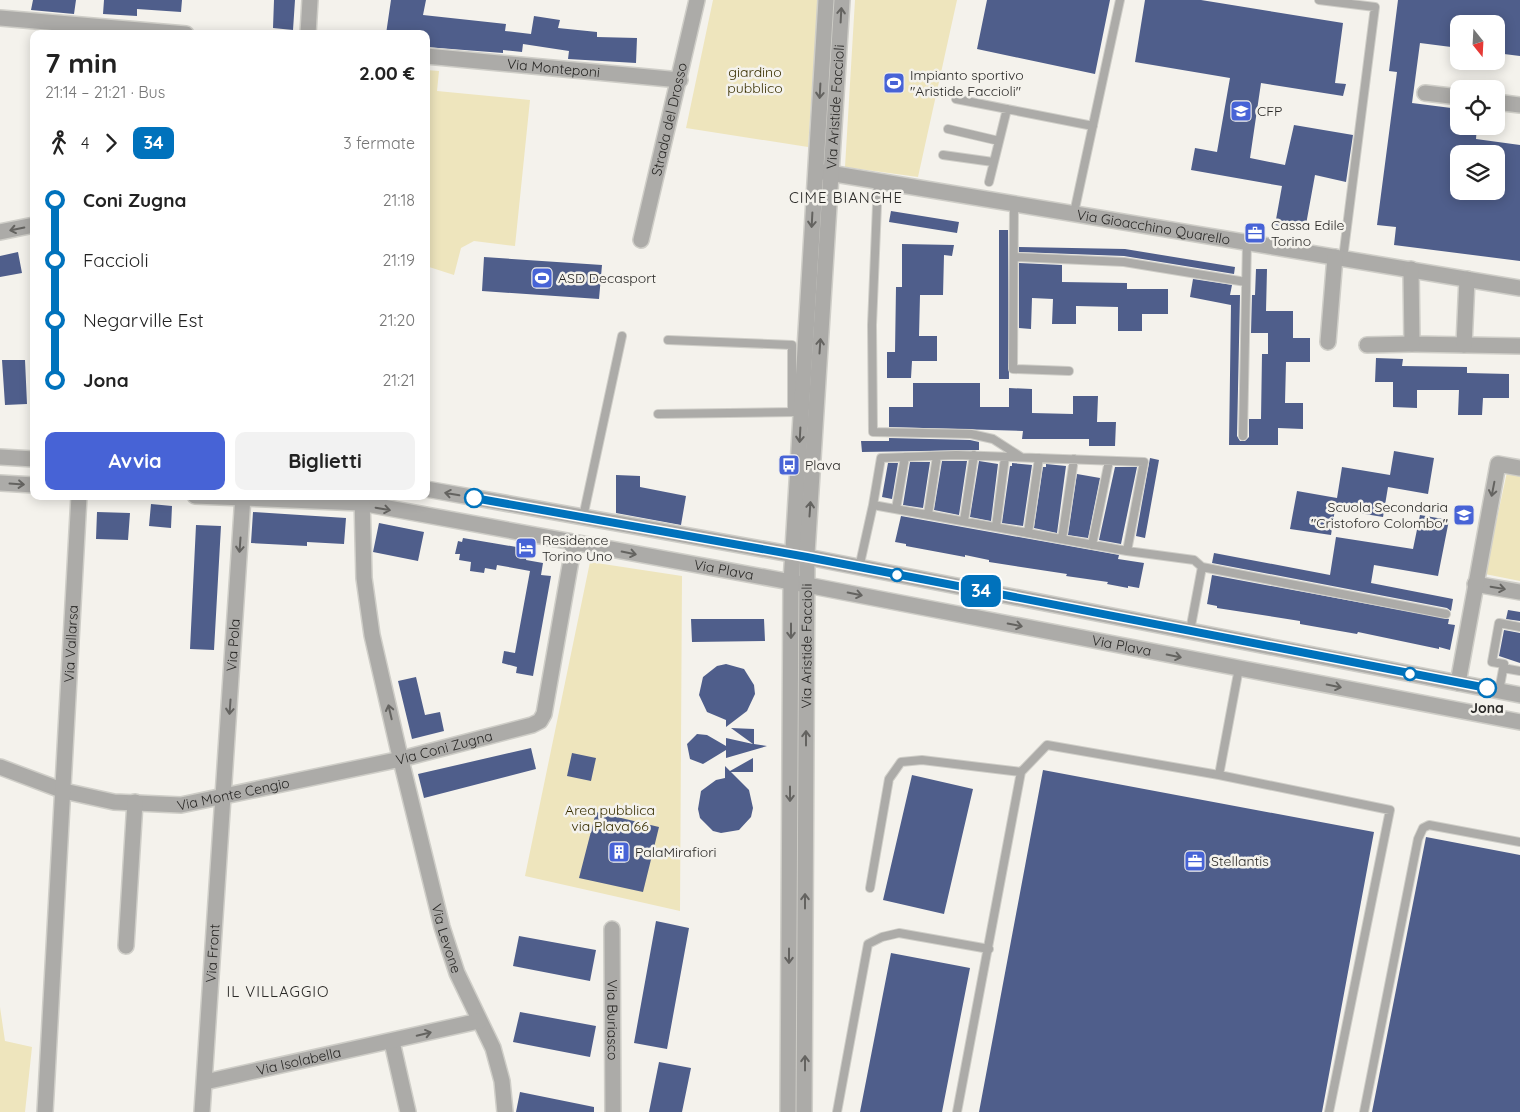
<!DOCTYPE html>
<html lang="it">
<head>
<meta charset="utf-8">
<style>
  body { margin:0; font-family:Quicksand,sans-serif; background:#f2f2f2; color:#222; height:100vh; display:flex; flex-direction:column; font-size:19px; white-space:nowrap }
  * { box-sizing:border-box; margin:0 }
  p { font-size:16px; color:#767676 }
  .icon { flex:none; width:28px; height:28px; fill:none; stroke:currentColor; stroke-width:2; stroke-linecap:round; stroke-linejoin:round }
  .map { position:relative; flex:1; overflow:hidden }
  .details { position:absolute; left:30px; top:30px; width:400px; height:470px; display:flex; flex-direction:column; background:#fff; border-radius:10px; box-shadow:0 2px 12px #0003 }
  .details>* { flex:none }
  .badge { padding:0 10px; border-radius:8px; font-size:18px; line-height:32px }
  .needle { width:32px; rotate:162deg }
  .fabs { position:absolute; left:1450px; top:15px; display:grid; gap:10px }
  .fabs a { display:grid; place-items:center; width:55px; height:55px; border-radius:10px; background:#fff; box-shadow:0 2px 12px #0003; font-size:25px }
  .map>.badge { position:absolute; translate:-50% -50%; box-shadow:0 0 0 2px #fff }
  .legs { display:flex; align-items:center; gap:8px; height:55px; padding:0 15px; font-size:16px }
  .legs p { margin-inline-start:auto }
  .headline { display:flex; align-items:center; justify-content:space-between; height:85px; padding:0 15px }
  h1 { font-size:28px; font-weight:800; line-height:38px }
  .primary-button { display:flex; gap:10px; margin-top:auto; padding:10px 15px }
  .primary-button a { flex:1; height:58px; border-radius:10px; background:#4763d6; color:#fff; font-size:20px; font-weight:800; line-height:58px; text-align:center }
  .primary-button a+a { background:#f2f2f2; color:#222 }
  ul { padding:0 15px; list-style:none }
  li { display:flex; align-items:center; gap:18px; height:60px; font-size:19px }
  li i { display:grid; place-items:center; width:8px; height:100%; margin:0 6px; background:currentColor }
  li i::after { content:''; width:12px; height:12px; margin:-6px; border:4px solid; border-radius:50%; background:#fff }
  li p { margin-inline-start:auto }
  li:first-child i { background:linear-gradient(#0000 50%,currentColor 0) }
  li:last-child i { background:linear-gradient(currentColor 50%,#0000 0) }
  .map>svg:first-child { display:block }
  .green { fill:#eee5bd }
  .building { fill:#4f5e8b; fill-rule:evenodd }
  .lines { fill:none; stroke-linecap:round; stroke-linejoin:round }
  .lane-casing { stroke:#cfcec8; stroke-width:10 }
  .street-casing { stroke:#cfcec8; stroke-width:18 }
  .lane { stroke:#acaba8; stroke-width:8 }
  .street { stroke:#acaba8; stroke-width:15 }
  .oneway { stroke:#646360 }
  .line-1-casing { stroke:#fff; stroke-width:11 }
  .line-1 { stroke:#0072bc; stroke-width:8 }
  .stop-1-dot { fill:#fff; stroke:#0072bc; stroke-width:2.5 }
  .labels { text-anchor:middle; stroke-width:5; stroke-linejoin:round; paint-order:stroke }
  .street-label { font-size:14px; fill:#292826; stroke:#f4f2ec }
  .park-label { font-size:14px; fill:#382f00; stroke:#f4f2ec }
  .poi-label { font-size:14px; fill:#292826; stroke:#f4f2ec; text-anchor:start }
  .stop-label { font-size:14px; font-weight:bold; fill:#292826; stroke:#f4f2ec }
  .neighbourhood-label { font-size:15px; letter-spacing:1px; fill:#292826; stroke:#f4f2ec }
</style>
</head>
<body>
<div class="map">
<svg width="1520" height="1112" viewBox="0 0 1520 1112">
  <rect width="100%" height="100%" fill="#f4f2ec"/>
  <path class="green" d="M713 0H818L808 147 686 128Z
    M855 0H957L918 177 845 167Z
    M426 70 439 71 437 91 530 100 515 246 474 241 461 248 454 275 426 266Z
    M1507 472 1520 475V581L1485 574Z
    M590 562 682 576 680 911 525 876Z
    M0 1007 5 1041 32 1047 25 1112H0Z"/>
  <path class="building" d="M33 0H76L74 14 31 10Z
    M104 0H182L181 12 137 9V16L103 14Z
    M274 0H295L293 30 273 28Z
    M391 0H426L423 15 506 24 505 31 531 34 534 16 560 20 558 28 597 32V37L637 38 636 63 568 59 569 51 523 44 522 52 503 50V53L426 47V34H386Z
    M987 0H1110L1095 74 977 49Z
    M1145 0H1201L1343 23 1335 83 1346 84 1343 96 1261 83 1250 158 1285 165 1294 125 1353 135 1346 182 1315 175 1305 230 1275 225 1282 186 1191 170 1195 148 1217 152 1230 78 1135 62Z
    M1398 0H1520V56L1496 53V24H1459V48L1420 43 1412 103 1459 109V126H1477L1476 139 1520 145V261L1394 245 1396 227 1377 225 1397 72 1389 71ZM1459 154H1496V191H1459Z
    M891 211 959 222 957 233 889 222Z
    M999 230H1008L1009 379H999Z
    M902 244 954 245 952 256 944 255 943 295H920L919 336H937V361H912L911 378H887V352H895L896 287H902Z
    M1019 247 1125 249 1235 267 1234 274 1124 256 1019 252Z
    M18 252 22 273 0 277V256Z
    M484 257 602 265 599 299 482 291Z
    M1019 263 1062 265V282L1127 283V289H1168V314H1142V331H1118V307L1076 306V324H1052L1053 299 1032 298 1031 329 1019 328Z
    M1256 269H1267L1266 311H1293V338H1310V362H1286L1285 403H1303V429L1278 428V445H1229L1231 305 1190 297 1193 279 1232 285 1230 295H1240L1237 436 1240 441H1245L1249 437V419H1261L1262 354H1268V333H1251L1252 295H1255Z
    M1376 358 1403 359 1402 366 1467 367V373L1509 374V398H1483L1482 415H1458L1459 390H1417V408L1393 407V382H1375Z
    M2 360H25L27 404 5 405Z
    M913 383H980V407H1009V388L1032 389V413L1073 414V396H1098L1097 422H1116L1115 446H1089V439H1022L1023 431 889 427V407H913Z
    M889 438 970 440 979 442V450L862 452 861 441H889Z
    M1394 451 1434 458 1428 494 1388 487 1383 517 1335 509 1331 535 1290 529 1297 491 1337 498 1342 467 1390 475Z
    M1150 458 1159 460 1145 538 1136 536Z
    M942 461H967L959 515 934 510Z
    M979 461 998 464 991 521 970 517Z
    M910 462H930L923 508 903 505Z
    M888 463H898L892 499 882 497Z
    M1012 463 1032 465 1023 526 1002 523 1010 466H1012Z
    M1046 464 1066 466 1057 533 1034 528 1043 467H1046Z
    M1115 467H1137L1121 544 1099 540Z
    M1077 474 1100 478 1088 538 1068 535Z
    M616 475 640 476V487L686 496 681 525 616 513Z
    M151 504 172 506 171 528 149 526Z
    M97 512 130 513 128 540 96 539Z
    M253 512 346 518 344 544 307 542V546L251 543Z
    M1420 515 1449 520 1438 576 1374 565 1371 583 1453 599 1451 611 1447 608 1212 563 1214 553 1330 575 1336 537 1413 549Z
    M901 516 1119 555 1118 559 1144 563 1139 588 1128 586V588L1107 584 1108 582 1066 576 1067 574 989 562V560L965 555V557L906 546V544L895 542Z
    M379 523 424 532 418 561 373 552Z
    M196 525 221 526 214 650 190 649Z
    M463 538 528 549 526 560 543 563 541 575 551 576 533 676 516 673 517 667 502 663 504 651 515 653 530 571 497 565 496 570 485 568 484 573 470 571 471 562 459 560 460 554H455L458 541 462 542Z
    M1212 575 1449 619 1448 624 1455 625 1450 650 1439 647V649L1358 632 1357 634 1300 624V621L1217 608V606L1207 604Z
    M1508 610 1520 612V621L1506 619Z
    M691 619H764L765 641 692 642Z
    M1504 630 1520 633V663L1499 656Z
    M726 664 744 669 754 685 755 694 747 711 726 727V720L707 712 699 695 703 677 717 666Z
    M416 677 425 715 440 712 444 731 412 739 398 681Z
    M731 728 754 729V744L767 746 726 758V750L703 764 690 759 687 744 697 734 707 735 726 746V738L753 744Z
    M531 748 536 769 424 798 418 774Z
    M572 753 596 758 591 781 567 776Z
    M753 758V772H731L749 790 753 808 751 817 739 830 721 833 713 831 700 818 698 809 701 791 716 780 725 778V766L730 771Z
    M1043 770 1374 832 1322 1112H979Z
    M912 775 973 789 944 914 883 900Z
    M596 812 659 827 643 892 579 878Z
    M1426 837 1520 855V1112H1372Z
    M656 921 689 928 667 1049 634 1043Z
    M519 936 596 950 590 981 513 966Z
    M891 953 970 968 942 1112H860Z
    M520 1012 596 1026 590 1057 513 1042Z
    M659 1062 691 1068 682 1112H649Z
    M520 1092 594 1107V1112H516Z"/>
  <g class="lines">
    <g class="lane-casing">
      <path id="lane" d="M1319 0 1375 7 1343 258
        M956 99 1093 126
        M948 129 999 141
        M943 155 993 162
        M878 181 872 325 873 432 971 434 993 439 1021 457
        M989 182 1007 109
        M1014 204 1013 369 1069 371
        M1074 213 1120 0
        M1014 257 1124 262 1246 282
        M668 340 792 345V412
        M658 414 797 412
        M1243 436 1247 242
        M873 505 881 458 956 455 1144 462 1127 551
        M896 509 905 457
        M928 514 937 456
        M583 517 622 336
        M964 521 974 455
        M996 527 1005 457
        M1028 533 1039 458
        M1062 539 1074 459
        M1092 545 1109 461
        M1202 567 1446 614
        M859 568 873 505 1127 551 1194 560 1202 567 1190 631
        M1503 668 1520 671
        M1499 691 1504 664 1492 662 1499 623 1520 627
        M1219 775 1390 810 1329 1112
        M870 888 889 779 901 762 922 760 1021 772
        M837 1112 868 944 882 937 899 933 989 949
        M957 1112 1021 772 1047 745 1219 775 1239 668
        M1364 1112 1418 839 1423 828 1429 825 1520 842"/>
    </g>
    <g class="street-casing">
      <g id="street">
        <path d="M0 18 186 34"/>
        <path d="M308 34 310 0"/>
        <path id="s1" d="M426 56 680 80"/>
        <path d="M1425 93 1459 97"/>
        <path d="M1496 102 1520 105"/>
        <path id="s2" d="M823 172 1520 288"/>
        <path d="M0 232 34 225"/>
        <path id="s3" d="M641 240 697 0"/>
        <path d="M1411 269 1412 344 1520 346"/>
        <path d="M1328 342 1335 257"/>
        <path d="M1367 345 1412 344"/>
        <path d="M1464 345 1467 279"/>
        <path d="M0 457 34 459"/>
        <path d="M0 483 34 485"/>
        <path d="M426 489 807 557 1520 695"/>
        <path id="s4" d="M195 496 361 503 807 585 1520 722"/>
        <path id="s5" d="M362 496 364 578 372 635 398 748 442 927 457 973 493 1048 502 1081 505 1112"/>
        <path d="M1475 584 1520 592"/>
        <path d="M1458 683 1498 464 1520 468"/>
        <path id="s6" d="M0 767 64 791 114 802 181 805 401 759 532 725 540 721 544 714 574 543"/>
        <path id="s7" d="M612 929 613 1112"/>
        <path d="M126 946 135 802"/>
        <path d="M392 1042 408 1112"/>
        <path id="s8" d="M205 1082 479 1021"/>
        <path id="s9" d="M45 1112 79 496"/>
        <path id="s10" d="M202 1112 243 496"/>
        <path d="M788 1112 791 583 826 0"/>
        <path id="s11" d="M804 1112 807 553 842 0"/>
      </g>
    </g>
    <use href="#lane" class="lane"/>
    <use href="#street" class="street"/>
  </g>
  <defs><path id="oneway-shaft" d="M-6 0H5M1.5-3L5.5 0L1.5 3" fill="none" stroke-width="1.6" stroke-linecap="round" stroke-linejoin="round" transform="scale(1.25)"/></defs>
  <g class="oneway">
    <use href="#oneway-shaft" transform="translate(841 15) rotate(-87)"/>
    <use href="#oneway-shaft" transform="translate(820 91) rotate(93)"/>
    <use href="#oneway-shaft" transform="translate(812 220) rotate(93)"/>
    <use href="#oneway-shaft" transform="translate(17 229) rotate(168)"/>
    <use href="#oneway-shaft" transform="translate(820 346) rotate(-86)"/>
    <use href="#oneway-shaft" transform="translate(800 435) rotate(93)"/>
    <use href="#oneway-shaft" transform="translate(17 484) rotate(4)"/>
    <use href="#oneway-shaft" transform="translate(1493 489) rotate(101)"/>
    <use href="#oneway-shaft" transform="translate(452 494) rotate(-170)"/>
    <use href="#oneway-shaft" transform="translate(383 509) rotate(10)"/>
    <use href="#oneway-shaft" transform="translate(810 509) rotate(-86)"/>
    <use href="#oneway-shaft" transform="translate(240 545) rotate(94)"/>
    <use href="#oneway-shaft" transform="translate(629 553) rotate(11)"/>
    <use href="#oneway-shaft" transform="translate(1498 588) rotate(10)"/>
    <use href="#oneway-shaft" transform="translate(855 594) rotate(11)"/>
    <use href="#oneway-shaft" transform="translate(1015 625) rotate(11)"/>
    <use href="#oneway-shaft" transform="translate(791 631) rotate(90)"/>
    <use href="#oneway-shaft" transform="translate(1174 656) rotate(11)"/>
    <use href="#oneway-shaft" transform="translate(1334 686) rotate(11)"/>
    <use href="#oneway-shaft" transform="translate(230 707) rotate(94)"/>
    <use href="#oneway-shaft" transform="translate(390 712) rotate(-103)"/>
    <use href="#oneway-shaft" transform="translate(806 738) rotate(-90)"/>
    <use href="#oneway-shaft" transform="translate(790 794) rotate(90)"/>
    <use href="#oneway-shaft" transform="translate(805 901) rotate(-90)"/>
    <use href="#oneway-shaft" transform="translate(789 956) rotate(90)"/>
    <use href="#oneway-shaft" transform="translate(424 1034) rotate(-13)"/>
    <use href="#oneway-shaft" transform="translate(805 1063) rotate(-90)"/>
  </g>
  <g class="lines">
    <g class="line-1-casing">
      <path id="line-1" d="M474 498 807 557 1487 688"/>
    </g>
    <use href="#line-1" class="line-1"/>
  </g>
  <defs>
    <g id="stadium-square" transform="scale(1.125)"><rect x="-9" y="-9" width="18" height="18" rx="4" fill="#4763d6" stroke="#f4f2ec"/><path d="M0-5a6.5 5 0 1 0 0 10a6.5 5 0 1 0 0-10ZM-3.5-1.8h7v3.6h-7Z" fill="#fff"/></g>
    <g id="school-square" transform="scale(1.125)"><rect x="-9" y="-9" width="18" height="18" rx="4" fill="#4763d6" stroke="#f4f2ec"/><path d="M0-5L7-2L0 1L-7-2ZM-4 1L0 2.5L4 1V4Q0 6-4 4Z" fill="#fff"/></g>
    <g id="office-square" transform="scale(1.125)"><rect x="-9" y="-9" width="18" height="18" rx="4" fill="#4763d6" stroke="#f4f2ec"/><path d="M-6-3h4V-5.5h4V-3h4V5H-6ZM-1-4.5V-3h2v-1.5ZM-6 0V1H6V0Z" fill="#fff"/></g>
    <g id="bus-square" transform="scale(1.125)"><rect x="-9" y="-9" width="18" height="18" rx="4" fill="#4763d6" stroke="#f4f2ec"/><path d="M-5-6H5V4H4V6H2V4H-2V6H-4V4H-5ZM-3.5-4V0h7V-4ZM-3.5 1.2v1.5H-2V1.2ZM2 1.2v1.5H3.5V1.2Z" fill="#fff"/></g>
    <g id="hotel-square" transform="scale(1.125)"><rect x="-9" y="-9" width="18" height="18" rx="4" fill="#4763d6" stroke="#f4f2ec"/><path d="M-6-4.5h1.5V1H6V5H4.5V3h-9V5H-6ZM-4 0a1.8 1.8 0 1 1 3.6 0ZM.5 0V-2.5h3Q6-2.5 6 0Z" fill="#fff"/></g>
    <g id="building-square" transform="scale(1.125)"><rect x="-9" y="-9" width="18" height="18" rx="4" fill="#4763d6" stroke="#f4f2ec"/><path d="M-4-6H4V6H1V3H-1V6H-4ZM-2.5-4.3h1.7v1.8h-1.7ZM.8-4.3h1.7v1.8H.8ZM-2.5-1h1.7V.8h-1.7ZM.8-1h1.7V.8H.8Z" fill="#fff"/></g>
  </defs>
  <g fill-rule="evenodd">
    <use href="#stadium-square" x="894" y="83"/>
    <use href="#school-square" x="1241" y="111"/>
    <use href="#office-square" x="1255" y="233"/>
    <use href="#stadium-square" x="542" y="278"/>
    <use href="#bus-square" x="789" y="465"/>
    <use href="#school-square" x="1464" y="515"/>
    <use href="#hotel-square" x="526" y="548"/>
    <use href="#building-square" x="619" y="852"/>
    <use href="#office-square" x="1195" y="861"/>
  </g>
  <g class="stop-1-dot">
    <circle cx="474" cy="498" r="9"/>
    <circle cx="897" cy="575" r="6"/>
    <circle cx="1410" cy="674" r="6"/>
    <circle cx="1487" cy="688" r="9"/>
  </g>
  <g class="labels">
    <g class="street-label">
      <text dy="5" stroke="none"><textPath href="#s1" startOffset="128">Via Monteponi</textPath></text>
      <text dy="5" stroke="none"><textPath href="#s11" startOffset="1006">Via Aristide Faccioli</textPath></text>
      <text dy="5" stroke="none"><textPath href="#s3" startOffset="124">Strada del Drosso</textPath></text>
      <text dy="5" stroke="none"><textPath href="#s2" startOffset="335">Via Gioacchino Quarello</textPath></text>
      <text dy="5" stroke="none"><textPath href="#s4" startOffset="535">Via Plava</textPath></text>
      <text dy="5" stroke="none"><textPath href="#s9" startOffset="469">Via Vallarsa</textPath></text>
      <text dy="5" stroke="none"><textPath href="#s11" startOffset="466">Via Aristide Faccioli</textPath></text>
      <text dy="5" stroke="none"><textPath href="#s4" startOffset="940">Via Plava</textPath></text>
      <text dy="5" stroke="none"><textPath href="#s10" startOffset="468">Via Pola</textPath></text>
      <text dy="5" stroke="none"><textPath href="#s6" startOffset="456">Via Coni Zugna</textPath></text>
      <text dy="5" stroke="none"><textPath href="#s6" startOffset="240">Via Monte Cengio</textPath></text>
      <text dy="5" stroke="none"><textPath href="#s5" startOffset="452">Via Levone</textPath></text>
      <text dy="5" stroke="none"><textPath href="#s10" startOffset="159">Via Front</textPath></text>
      <text dy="5" stroke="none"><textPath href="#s7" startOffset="91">Via Buriasco</textPath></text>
      <text dy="5" stroke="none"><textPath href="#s8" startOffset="96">Via Isolabella</textPath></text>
    </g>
    <g class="park-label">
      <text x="755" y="77">giardino<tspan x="755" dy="16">pubblico</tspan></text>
      <text x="610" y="815">Area pubblica<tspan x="610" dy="16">via Plava 66</tspan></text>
    </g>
    <g class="poi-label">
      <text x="910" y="80">Impianto sportivo<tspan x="910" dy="16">"Aristide Faccioli"</tspan></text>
      <text x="1257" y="116">CFP</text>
      <text x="1271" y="230">Cassa Edile<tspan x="1271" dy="16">Torino</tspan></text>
      <text x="558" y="283">ASD Decasport</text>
      <text x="805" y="470">Plava</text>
      <text x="1448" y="512" text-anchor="end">Scuola Secondaria<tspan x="1448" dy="16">"Cristoforo Colombo"</tspan></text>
      <text x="542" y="545">Residence<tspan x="542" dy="16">Torino Uno</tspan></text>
      <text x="635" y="857">PalaMirafiori</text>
      <text x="1211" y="866">Stellantis</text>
    </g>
    <g class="stop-label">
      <text x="1487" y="713">Jona</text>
    </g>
    <g class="neighbourhood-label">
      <text x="846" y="203">CIME BIANCHE</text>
      <text x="278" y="997">IL VILLAGGIO</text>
    </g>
  </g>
</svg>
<div class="fabs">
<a><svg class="needle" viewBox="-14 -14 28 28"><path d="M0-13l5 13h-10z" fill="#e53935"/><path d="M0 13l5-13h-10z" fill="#767676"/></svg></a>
<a><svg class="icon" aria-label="locate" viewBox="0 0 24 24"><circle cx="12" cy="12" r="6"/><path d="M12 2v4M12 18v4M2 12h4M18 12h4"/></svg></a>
<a><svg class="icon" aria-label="layers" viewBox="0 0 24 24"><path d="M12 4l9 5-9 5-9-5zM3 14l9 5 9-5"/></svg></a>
</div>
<b class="badge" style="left:981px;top:591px;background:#0072bc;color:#fff">34</b>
<section class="details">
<div class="headline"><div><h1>7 min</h1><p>21:14 – 21:21 · Bus</p></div><b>2.00 €</b></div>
<div class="legs"><svg class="icon" aria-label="walk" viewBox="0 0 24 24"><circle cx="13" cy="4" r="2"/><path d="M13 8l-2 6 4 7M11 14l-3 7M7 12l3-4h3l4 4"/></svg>4<svg class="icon" aria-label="forward" viewBox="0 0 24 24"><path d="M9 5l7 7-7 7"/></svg><b class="badge" style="background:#0072bc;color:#fff">34</b><p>3 fermate</p></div>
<ul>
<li><i style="color:#0072bc"></i><b>Coni Zugna</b><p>21:18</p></li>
<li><i style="color:#0072bc"></i><span>Faccioli</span><p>21:19</p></li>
<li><i style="color:#0072bc"></i><span>Negarville Est</span><p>21:20</p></li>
<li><i style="color:#0072bc"></i><b>Jona</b><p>21:21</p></li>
</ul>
<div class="primary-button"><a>Avvia</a><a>Biglietti</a></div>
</section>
</div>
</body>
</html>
